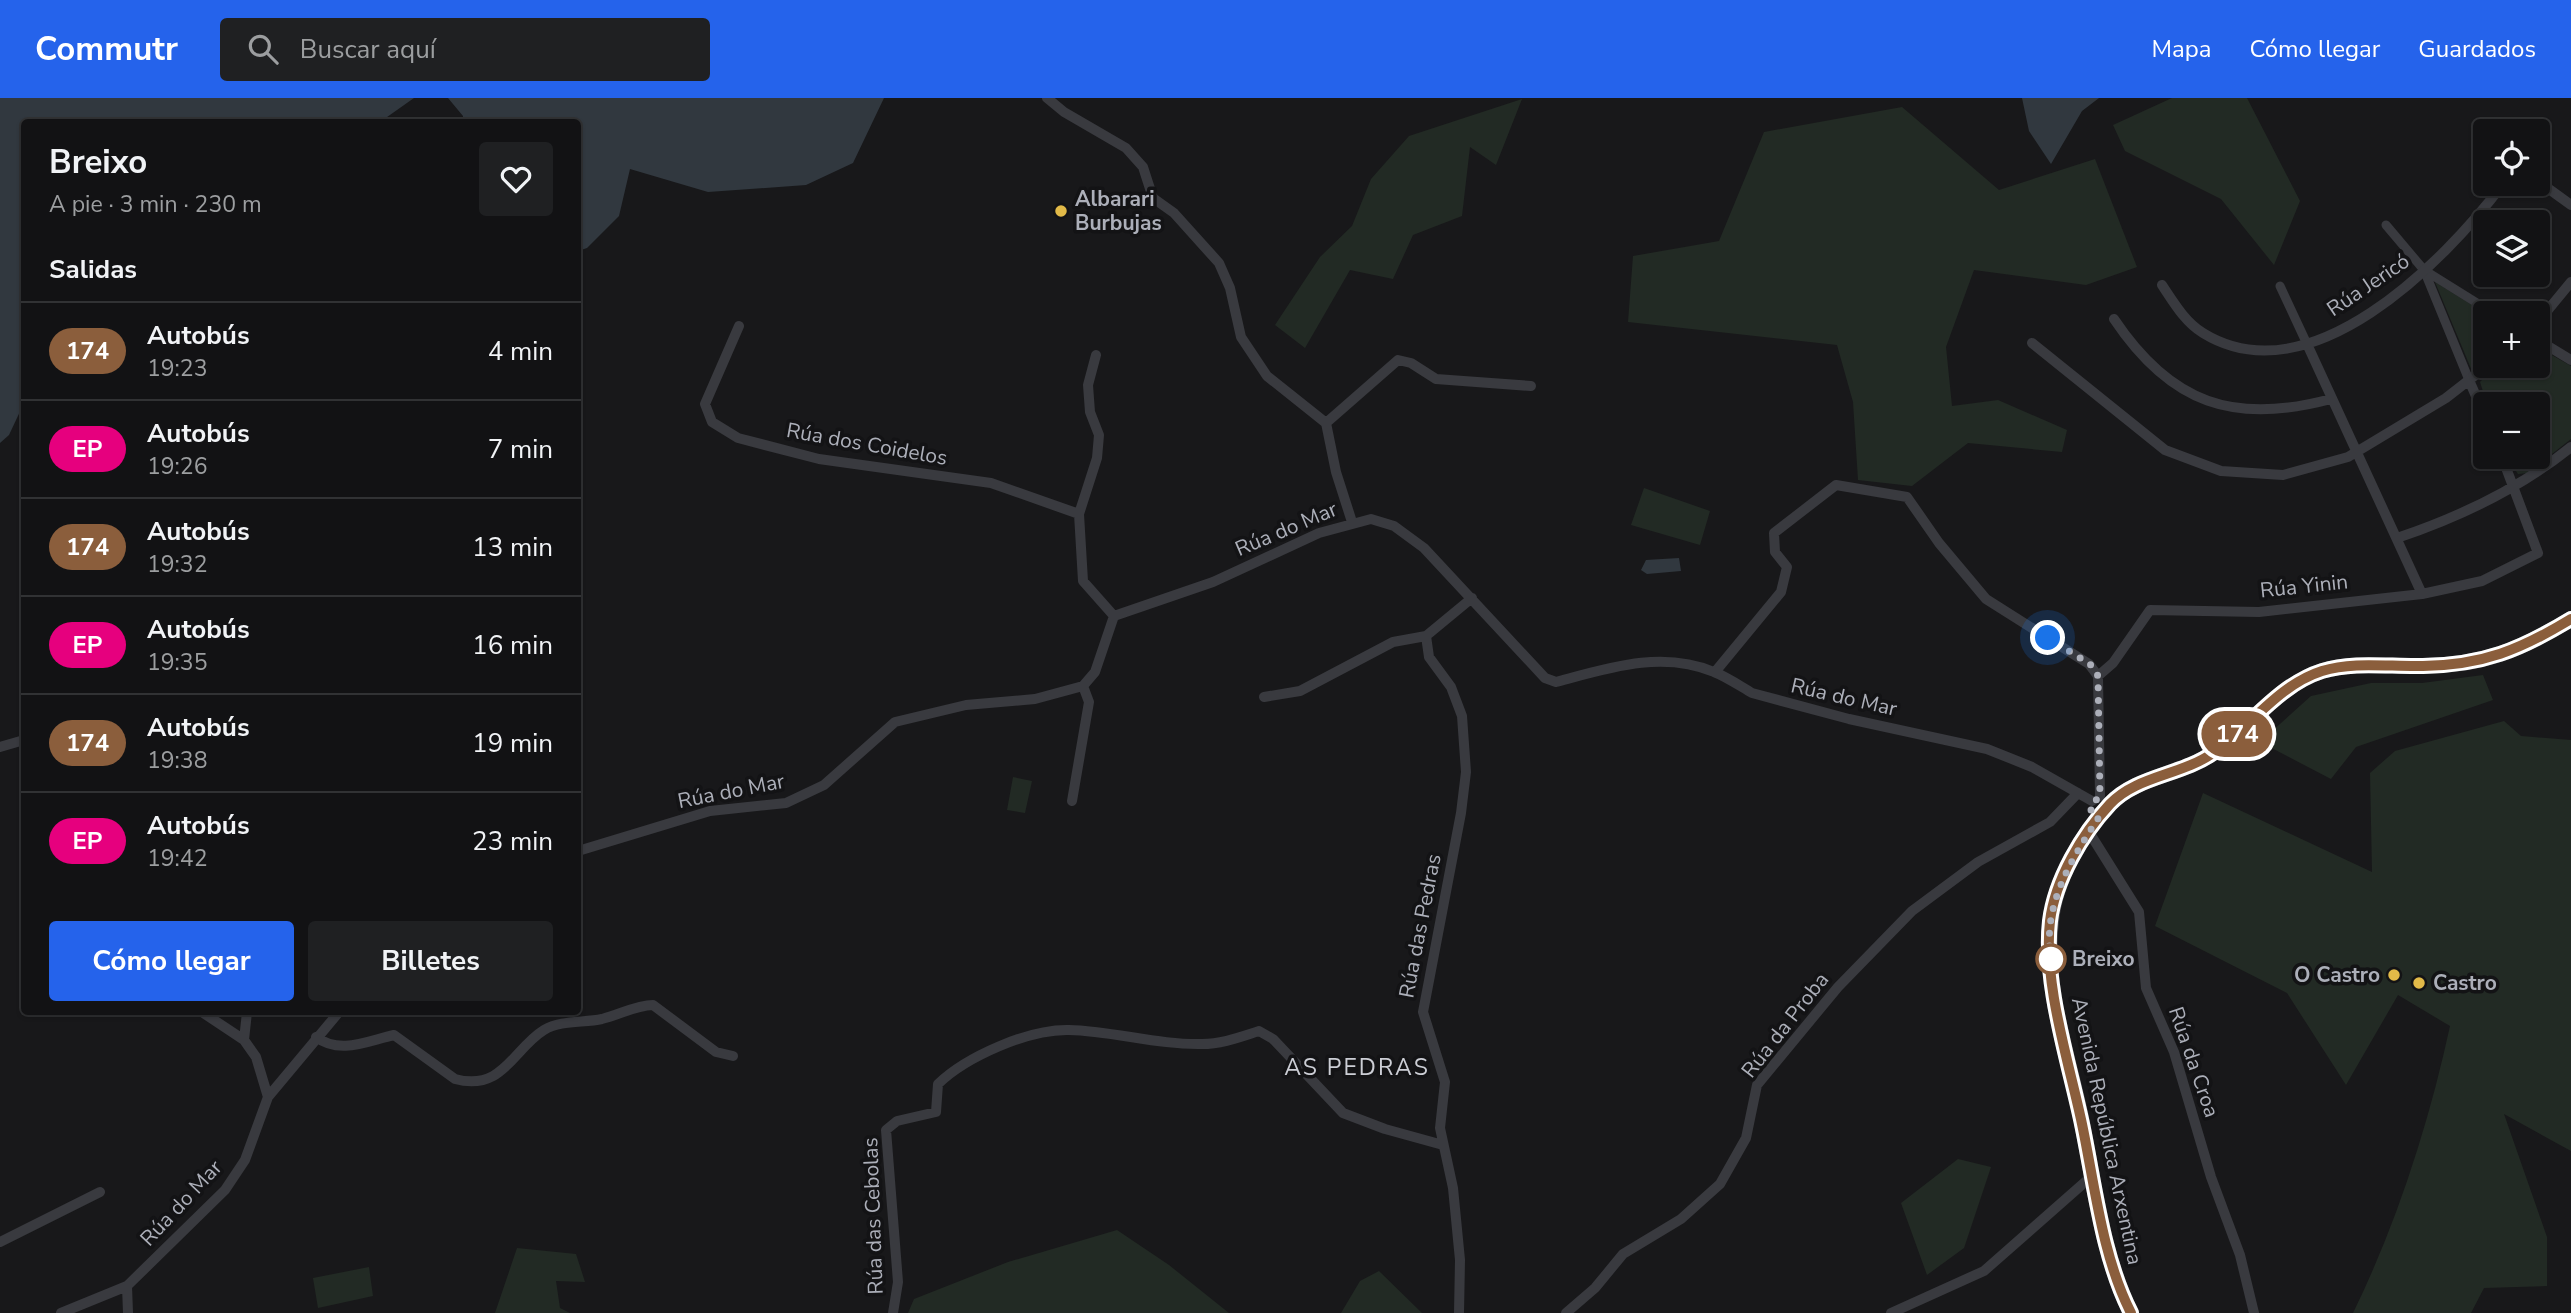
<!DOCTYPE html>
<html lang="es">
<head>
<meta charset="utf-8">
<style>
  body { margin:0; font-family:"Nunito Sans",sans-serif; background:#1f2022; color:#f1f3f6; height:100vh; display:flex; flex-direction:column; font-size:26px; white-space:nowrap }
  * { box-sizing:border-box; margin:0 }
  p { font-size:23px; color:#9c9ea0 }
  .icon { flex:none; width:38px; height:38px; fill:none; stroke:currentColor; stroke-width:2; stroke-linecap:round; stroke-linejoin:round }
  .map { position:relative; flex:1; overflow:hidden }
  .drawer { position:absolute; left:21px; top:21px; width:560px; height:896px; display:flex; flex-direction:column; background:#121214; border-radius:7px; box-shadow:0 2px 5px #0004,0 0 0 2px #313234 }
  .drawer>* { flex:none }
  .badge { padding:0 14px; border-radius:23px; font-size:24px; line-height:46px }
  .controls { position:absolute; left:2473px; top:21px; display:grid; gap:14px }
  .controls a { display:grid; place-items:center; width:77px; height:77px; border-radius:7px; background:#121214; box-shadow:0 2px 5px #0004,0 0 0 2px #313234; font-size:35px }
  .you { position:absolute; width:35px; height:35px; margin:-18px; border:5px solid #fff; border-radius:50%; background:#1a73e8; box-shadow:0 0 0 10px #1a73e833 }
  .map>.badge { position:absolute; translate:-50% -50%; box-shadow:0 0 0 4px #fff }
  h2 { padding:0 28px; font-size:26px; line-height:63px }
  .round { display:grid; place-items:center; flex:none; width:74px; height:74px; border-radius:7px; background:#1f2022 }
  .headline { display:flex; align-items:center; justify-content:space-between; height:119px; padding:0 28px }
  h1 { font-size:33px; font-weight:700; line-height:52px }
  .button { display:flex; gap:14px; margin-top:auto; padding:14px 28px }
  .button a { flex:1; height:80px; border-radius:7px; background:#2563eb; color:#fff; font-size:28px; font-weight:700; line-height:80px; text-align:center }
  .button a+a { background:#1f2022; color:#f1f3f6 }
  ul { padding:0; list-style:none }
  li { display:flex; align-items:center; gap:21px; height:98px; padding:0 28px; border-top:2px solid #313234 }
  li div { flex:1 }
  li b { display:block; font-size:26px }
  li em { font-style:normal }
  li .badge { min-width:77px; font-weight:700; text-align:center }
  header { display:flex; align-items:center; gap:42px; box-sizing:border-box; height:98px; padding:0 35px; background:#2563eb; color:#fff }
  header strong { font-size:33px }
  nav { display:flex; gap:38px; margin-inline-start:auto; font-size:24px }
  .search { width:490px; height:63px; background:#1f2022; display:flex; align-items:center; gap:18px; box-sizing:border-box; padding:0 24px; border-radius:7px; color:#9c9ea0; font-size:26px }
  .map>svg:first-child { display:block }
  .green { fill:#222a24 }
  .water { fill:#31383f }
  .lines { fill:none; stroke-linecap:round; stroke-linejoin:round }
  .pedestrian { stroke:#393a3f; stroke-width:9 }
  .minor { stroke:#393a3f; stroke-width:10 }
  .secondary { stroke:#48494e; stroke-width:16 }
  .line-casing { stroke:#fff; stroke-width:16 }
  .line { stroke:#8b5e3c; stroke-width:10 }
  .walk { stroke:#acafb9; stroke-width:7; stroke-dasharray:0 12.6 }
  .poi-dot { fill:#e2ba48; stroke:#131315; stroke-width:2.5 }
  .stop-dot { fill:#fff; stroke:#8b5e3c; stroke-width:3.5 }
  .labels { text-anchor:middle; stroke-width:7; stroke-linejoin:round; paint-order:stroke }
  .poi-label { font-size:21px; font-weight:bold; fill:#acafb9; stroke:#131315; text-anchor:start }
  .street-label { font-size:21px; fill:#acafb9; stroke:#131315 }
  .stop-label { font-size:21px; font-weight:bold; fill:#acafb9; stroke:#131315; text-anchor:start }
  .neighbourhood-label { font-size:23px; letter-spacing:2px; fill:#ccced5; stroke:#131315 }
</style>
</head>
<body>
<header>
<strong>Commutr</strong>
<div class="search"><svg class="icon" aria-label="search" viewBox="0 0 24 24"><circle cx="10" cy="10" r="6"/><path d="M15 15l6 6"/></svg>Buscar aquí</div>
<nav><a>Mapa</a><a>Cómo llegar</a><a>Guardados</a></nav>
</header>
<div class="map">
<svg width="2571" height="1215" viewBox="0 0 2571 1215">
  <rect width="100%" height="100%" fill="#18181a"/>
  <path class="green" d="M2172 0H2247L2300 103 2274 167 2221 101 2125 53 2113 27Z
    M1522 1 1496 67 1470 49 1462 118 1413 137 1393 181 1350 172 1305 250 1275 227 1320 159 1352 128 1371 81 1409 38Z
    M1902 9 1999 92 2095 61 2137 169 2086 187 1974 172 1946 249 1952 308 1998 302 2067 332 2062 354 1968 345 1912 388 1858 382 1853 304 1837 247 1628 224 1633 158 1719 143 1764 34Z
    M2435 184 2485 215V262L2472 273Z
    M2538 249 2571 268V341L2528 375 2518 376 2507 359H2538V306H2487L2480 284 2495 268H2538Z
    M1644 390 1710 413 1700 447 1631 427Z
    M2483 577 2493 602 2356 649 2331 681 2260 644 2311 598 2371 585H2422Z
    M2504 623 2521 638 2571 642V1053L2504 1016 2547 1139V1188L2484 1190 2471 1215H2353C2397 1125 2429 1025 2450 928L2398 897 2346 987 2287 895 2155 828 2203 695 2372 774 2370 675 2395 653Z
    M1013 679 1032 683 1025 715 1007 712Z
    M1958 1061 1991 1069 1964 1150 1927 1177 1901 1105Z
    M1117 1132 1169 1167 1229 1215H908L914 1201 1008 1164Z
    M517 1150 576 1156 585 1184 556 1183 560 1210 570 1215H495Z
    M369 1169 373 1198 318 1210 313 1180Z
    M1379 1173 1422 1215H1341L1360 1183Z"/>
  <path class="water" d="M0 0H414L380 24H24V305L9 337 0 345Z
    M448 0H884L853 65 806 87 708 94 630 71 619 118 587 150 578 153V24H463V18Z
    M2022 0H2099L2082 13 2051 66 2029 33Z
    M1679 460 1681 473 1647 476 1641 472 1646 462Z"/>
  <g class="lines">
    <path class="pedestrian" d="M2478 41 2485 46
      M2386 127 2424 172 2469 282
      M2424 172 2493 215
      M2280 188 2307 246"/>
    <path class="minor" d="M1047 0 1064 14 1126 50 1143 69 1153 100 1174 115 1219 165 1230 190 1241 239 1267 278 1326 325 1336 374 1352 424
      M2538 83 2571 107
      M2162 187C2174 205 2185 224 2203 235 2310 301 2444 164 2503 86
      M2114 221C2171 306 2234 327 2331 301
      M2538 224 2571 184
      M739 228 705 306 712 324 738 340 819 361 991 385 1079 416
      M2538 242 2571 262
      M2032 245 2165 352 2221 373 2283 377 2348 359 2446 300 2487 268
      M2307 246 2422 496
      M1096 257 1088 287 1090 314 1099 337 1097 360 1079 416 1083 483 1114 518
      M2469 282 2485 319
      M1326 325 1398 262 1411 265 1436 281 1531 288
      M2397 440C2460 419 2519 391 2571 349
      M1426 538 1429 559 1451 589 1462 618 1466 674 1461 715 1423 914 1445 984 1440 1030 1453 1090 1460 1162 1459 1215
      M1715 574 1781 494 1787 469 1775 454 1774 435 1836 387 1907 399 1939 445 1986 501 2089 566 2098 578 2100 698
      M2098 578 2113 565 2150 512 2259 514 2422 496 2482 483 2538 455 2502 359
      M1264 599 1300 593 1393 544 1426 538 1472 500
      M0 649 24 642
      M1072 703 1089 604 1083 588
      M2089 734 2139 814 2146 890 2174 954 2211 1079 2240 1157 2254 1215
      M578 753 710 713 786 705 824 687 895 624 966 607 1035 601 1083 588 1095 574 1114 518 1213 484 1319 435 1371 421 1394 428 1424 450 1545 580 1556 584C1608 570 1662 552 1714 574 1727 579 1740 588 1752 595L1849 621 1987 651 2032 669 2092 703
      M202 914 244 942
      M247 914 244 942 256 959 268 999
      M316 939C340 957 367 943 394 937L455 981C503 994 513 951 544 932 561 922 583 925 602 921 619 917 636 907 653 907L716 954 733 958
      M0 1144 100 1094
      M127 1188 128 1215
      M61 1215 127 1188 225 1092 245 1062 268 999 339 914
      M893 1215 898 1184 886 1032 897 1023 936 1014 938 986C966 959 1028 931 1069 932 1113 933 1158 947 1202 946 1222 946 1240 939 1259 933L1273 941 1343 1015 1385 1031 1443 1047
      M1566 1215 1595 1190 1623 1156 1681 1121 1720 1086 1746 1040 1757 987 1838 889 1912 813 1978 764 2050 724 2078 695
      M1891 1215 1984 1173 2093 1077"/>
    <path class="secondary" d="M2131 1215C2101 1155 2094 1081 2080 1015 2067 955 2043 885 2051 823 2055 782 2082 736 2110 706 2136 678 2182 677 2213 655 2250 629 2278 587 2322 573 2354 563 2390 569 2423 568 2484 567 2520 552 2571 521"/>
  </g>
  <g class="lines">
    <g class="line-casing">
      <path id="line" d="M2131 1215C2102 1158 2095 1088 2082 1026 2069 964 2043 885 2050 823 2055 782 2082 736 2110 706 2136 678 2182 677 2213 655 2250 629 2278 587 2322 573 2354 563 2390 569 2423 568 2483 567 2520 552 2571 521"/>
    </g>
    <use href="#line" class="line"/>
    <path class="walk" d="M2048 540 2090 566 2098 578 2100 698 2091 707V712L2099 719C2071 762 2042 808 2051 861"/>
  </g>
  <g class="poi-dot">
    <circle cx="1061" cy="113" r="7"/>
    <circle cx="2394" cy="877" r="7"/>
    <circle cx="2419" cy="885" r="7"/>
  </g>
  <circle class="stop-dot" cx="2051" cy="861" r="14"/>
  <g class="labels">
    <g class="poi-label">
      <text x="1075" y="108">Albarari<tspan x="1075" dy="24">Burbujas</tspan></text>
      <text x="2380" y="884" text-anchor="end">O Castro</text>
      <text x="2433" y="892">Castro</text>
    </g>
    <g class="street-label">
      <text transform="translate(2368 187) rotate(-34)" y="7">Rúa Jericó</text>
      <text transform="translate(867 346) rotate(10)" y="7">Rúa dos Coidelos</text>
      <text transform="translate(1286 431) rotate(-23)" y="7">Rúa do Mar</text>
      <text transform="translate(2304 488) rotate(-6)" y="7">Rúa Yinin</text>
      <text transform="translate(1844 599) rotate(13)" y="7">Rúa do Mar</text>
      <text transform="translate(731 693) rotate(-11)" y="7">Rúa do Mar</text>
      <text transform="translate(1420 828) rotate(-79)" y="7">Rúa das Pedras</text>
      <text transform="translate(1785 927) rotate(-52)" y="7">Rúa da Proba</text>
      <text transform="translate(2194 964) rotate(71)" y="7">Rúa da Croa</text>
      <text transform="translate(2107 1033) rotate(78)" y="7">Avenida República Arxentina</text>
      <text transform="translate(181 1105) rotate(-47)" y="7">Rúa do Mar</text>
      <text transform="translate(873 1118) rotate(-92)" y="7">Rúa das Cebolas</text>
    </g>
    <g class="stop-label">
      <text x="2072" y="868">Breixo</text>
    </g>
    <g class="neighbourhood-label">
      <text x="1357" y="977">AS PEDRAS</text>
    </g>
  </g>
</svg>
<div class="controls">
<a><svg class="icon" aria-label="locate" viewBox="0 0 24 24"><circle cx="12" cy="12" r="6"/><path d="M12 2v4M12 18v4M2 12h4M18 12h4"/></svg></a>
<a><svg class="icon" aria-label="layers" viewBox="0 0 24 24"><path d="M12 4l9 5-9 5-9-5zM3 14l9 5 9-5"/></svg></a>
<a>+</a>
<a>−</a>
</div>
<div class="you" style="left:2048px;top:540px"></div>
<b class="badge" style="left:2237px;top:636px;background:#8b5e3c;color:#fff">174</b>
<section class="drawer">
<div class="headline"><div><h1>Breixo</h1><p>A pie · 3 min · 230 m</p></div><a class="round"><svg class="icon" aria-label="heart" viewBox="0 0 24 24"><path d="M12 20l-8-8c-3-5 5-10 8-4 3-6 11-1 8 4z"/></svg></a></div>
<h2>Salidas</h2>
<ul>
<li><span class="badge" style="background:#8b5e3c;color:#fff">174</span><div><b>Autobús</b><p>19:23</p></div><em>4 min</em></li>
<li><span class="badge" style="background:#e6007e;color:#fff">EP</span><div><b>Autobús</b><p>19:26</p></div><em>7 min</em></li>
<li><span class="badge" style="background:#8b5e3c;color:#fff">174</span><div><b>Autobús</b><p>19:32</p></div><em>13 min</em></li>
<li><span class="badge" style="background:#e6007e;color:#fff">EP</span><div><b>Autobús</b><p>19:35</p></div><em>16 min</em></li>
<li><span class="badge" style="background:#8b5e3c;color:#fff">174</span><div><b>Autobús</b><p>19:38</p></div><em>19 min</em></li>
<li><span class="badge" style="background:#e6007e;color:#fff">EP</span><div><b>Autobús</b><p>19:42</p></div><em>23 min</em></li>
</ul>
<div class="button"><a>Cómo llegar</a><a>Billetes</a></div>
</section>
</div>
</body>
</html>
